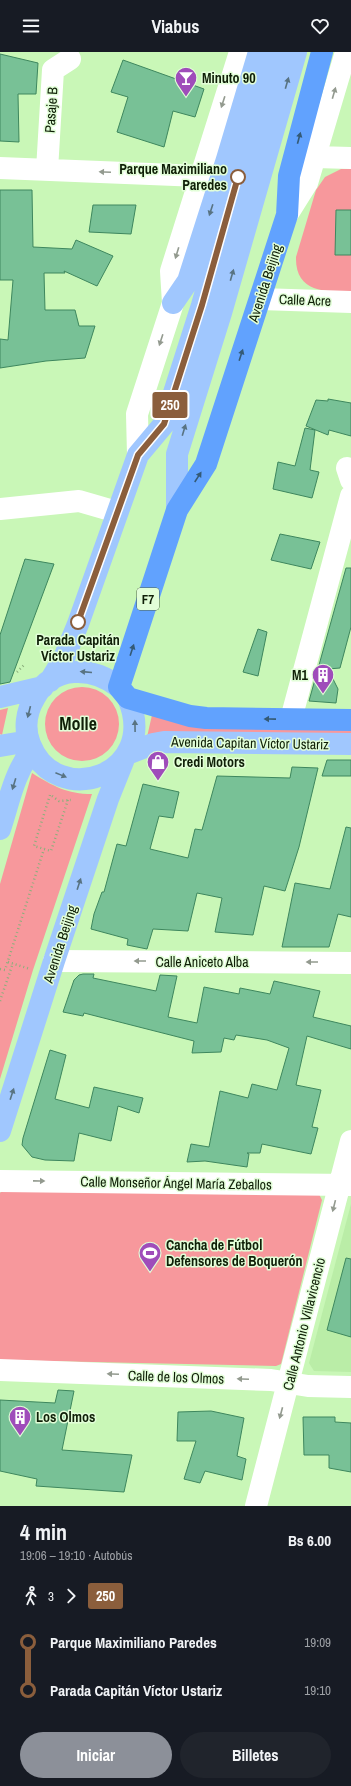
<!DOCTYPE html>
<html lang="es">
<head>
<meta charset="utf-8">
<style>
  body { margin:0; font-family:"Archivo Narrow",sans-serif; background:#20242c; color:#f1f3f6; height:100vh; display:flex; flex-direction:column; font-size:15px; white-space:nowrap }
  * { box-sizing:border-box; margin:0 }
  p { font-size:13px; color:#9ea1a6 }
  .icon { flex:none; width:22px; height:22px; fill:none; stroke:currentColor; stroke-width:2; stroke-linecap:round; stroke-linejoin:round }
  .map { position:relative; height:1454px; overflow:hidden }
  .details { display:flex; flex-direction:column; background:#171b24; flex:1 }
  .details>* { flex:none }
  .badge { padding:0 8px; border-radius:3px; font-size:14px; line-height:26px }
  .map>.badge { position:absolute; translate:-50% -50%; box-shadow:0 0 0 2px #fff }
  .legs { display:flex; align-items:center; gap:6px; height:44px; padding:0 20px; font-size:13px }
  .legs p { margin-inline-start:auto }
  .overview { display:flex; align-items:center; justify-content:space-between; height:68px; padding:0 20px }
  h1 { font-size:22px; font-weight:700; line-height:30px }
  .action { display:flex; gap:8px; margin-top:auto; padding:8px 20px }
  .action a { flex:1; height:46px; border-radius:24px; background:#8c9099; color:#fff; font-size:16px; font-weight:700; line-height:46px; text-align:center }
  .action a+a { background:#20242c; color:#f1f3f6 }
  ul { padding:0 20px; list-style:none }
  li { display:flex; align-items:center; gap:14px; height:48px; font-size:15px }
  li i { display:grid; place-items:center; width:6px; height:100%; margin:0 5px; background:currentColor }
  li i::after { content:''; width:10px; height:10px; margin:-5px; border:3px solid; border-radius:50%; background:#171b24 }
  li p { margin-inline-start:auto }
  li:first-child i { background:linear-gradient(#0000 50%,currentColor 0) }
  li:last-child i { background:linear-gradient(currentColor 50%,#0000 0) }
  header { display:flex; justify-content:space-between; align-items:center; height:52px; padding:0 20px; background:#171b24; font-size:18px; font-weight:700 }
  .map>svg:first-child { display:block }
  .built { fill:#baeda7 }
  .green { fill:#f7989c }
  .building { fill:#78c196; stroke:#3e875e }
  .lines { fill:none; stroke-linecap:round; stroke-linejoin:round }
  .path { stroke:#8baf7c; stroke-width:2.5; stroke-dasharray:1 3; stroke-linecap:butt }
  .minor { stroke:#fff; stroke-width:22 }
  .major { stroke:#a0c7fe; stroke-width:22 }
  .highway { stroke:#61a2fe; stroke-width:22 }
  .oneway { fill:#587382 }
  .oneway2 { fill:#939a8f }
  .oneway3 { fill:#345a76 }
  .line-1-casing { stroke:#fff; stroke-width:9 }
  .line-1 { stroke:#8b5e3c; stroke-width:6 }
  .stop-1-dot { fill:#fff; stroke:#8b5e3c; stroke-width:2 }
  .labels { text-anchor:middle; stroke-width:3; stroke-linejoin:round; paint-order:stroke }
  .shield { fill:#e2fed8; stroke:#4e6246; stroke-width:1 }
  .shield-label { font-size:13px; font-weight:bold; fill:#0f1f07 }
  .poi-label { font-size:14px; font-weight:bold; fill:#0f1f07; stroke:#e2fed8; text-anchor:start }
  .street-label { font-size:14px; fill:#0f1f07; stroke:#e2fed8 }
  .stop-label { font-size:14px; font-weight:bold; fill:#0f1f07; stroke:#e2fed8; text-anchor:end }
  .district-label { font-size:18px; font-weight:bold; fill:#0f1f07; stroke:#e2fed8 }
</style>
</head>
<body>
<header><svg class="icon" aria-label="menu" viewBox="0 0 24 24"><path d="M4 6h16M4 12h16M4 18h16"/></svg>Viabus<svg class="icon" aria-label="heart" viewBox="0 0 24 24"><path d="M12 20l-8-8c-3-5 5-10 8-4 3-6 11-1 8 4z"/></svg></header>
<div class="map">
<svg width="351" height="1454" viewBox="0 0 351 1454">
  <rect width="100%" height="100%" fill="#c9f7b7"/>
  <path class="built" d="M351 1152V1320L314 1319 309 1311Z"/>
  <path class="green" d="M341 117H351V240C325 240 295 240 296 205L316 138 325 125Z
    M45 672a37 37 0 1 1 74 0a37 37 0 1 1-74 0Z
    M8 656 2 683 0 682V658Z
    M152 663 351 677V683L147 685Z
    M32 721C53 734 67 742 92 742L33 918 0 1027V832Z
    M2 1139 319 1142 322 1148 281 1312 276 1314 0 1308V1141Z"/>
  <path class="building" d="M0 2 38 11 36 42H18L19 90 0 89Z
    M123 8 204 37 195 65 173 59 164 95 117 80 128 45 111 40Z
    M0 138H32L33 195 72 197 76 188 113 204 97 234 64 219 65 221H44L45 258H75L79 274H95L85 306 46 309 0 316V287L8 288 13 228H0Z
    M93 153H136L131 182 89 180Z
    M336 158H351V203H335Z
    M328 347 351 351V384L329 378 328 383 306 374 316 348 328 349Z
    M305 376 315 378 310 418 319 420 312 446 273 437 278 410 295 414Z
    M280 482 320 490 311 517 271 508Z
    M25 507 54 512 10 630 0 632V583Z
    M346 516H351V575L340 616 328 617 338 637 336 651 309 649Z
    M258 577 267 580 258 624 243 620Z
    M327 708H351V724H322Z
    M292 715 318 716 299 795 285 839 264 834 253 883 215 880 222 846 197 841 188 879 153 877 147 897 127 893 128 887 91 877 94 862 102 840H104L117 792 126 794 143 732 179 740 173 766 159 764 150 797 188 806 195 777 202 778 217 724 290 726Z
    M346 775 351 776V865L338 862 329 895H282L295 831 330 837Z
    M83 922H94L93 926 156 939 160 923 177 924 168 965 197 971 204 935 239 942 240 936 270 942 274 929 320 939 313 965 351 974V997L307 984 296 1033 321 1038 312 1075 318 1076 311 1102 262 1092 260 1101H247L249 1102 247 1115 205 1109 187 1110 191 1092 209 1095 220 1039 248 1046 252 1032 277 1038 289 996 267 988 236 983 234 988 224 986 221 1000 192 1001 194 989 84 961 83 964 63 960 74 928 79 923Z
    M50 998 66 1003 55 1047 89 1056 94 1035 143 1046 139 1061 118 1054 111 1089 79 1081 74 1109 45 1108 32 1105 22 1093 23 1086Z
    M346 1206 351 1207V1285L327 1278Z
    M58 1338 74 1339 62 1398 132 1403 124 1440 36 1434 37 1427 0 1419V1348L55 1351Z
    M211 1359 244 1366 237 1404 246 1407 242 1428 205 1419 200 1431 184 1427 196 1389H177L178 1360Z
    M303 1365H335V1370L351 1371V1420L329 1416V1403H304Z"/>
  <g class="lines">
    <path class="path" d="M17 620 24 613
      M50 743 34 794 51 799 68 748
      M52 744 59 749 71 748
      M8 910 30 917
      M0 917 5 918 44 797
      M0 949 13 911"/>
    <path class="minor" d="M315 105 351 106
      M0 116 200 124
      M47 118 53 18 70 7
      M287 163 307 131 346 0
      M260 247 351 250
      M138 403 137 362 173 251 171 219 240 0
      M347 416 351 428
      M0 457 79 449 117 460
      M291 667 351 444
      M54 909 351 911
      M0 1129 351 1133
      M0 1318 271 1328 308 1334 351 1335
      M256 1454 351 1089"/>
    <path class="major" d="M173 251 188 229 227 107 259 0
      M177 458V402L221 261 296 0
      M50 629 64 606 78 572 138 403 164 372 202 253 275 0
      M119 635C92 614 53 613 35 645 26 660 24 677 30 692 56 759 161 723 128 646
      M0 645 43 635
      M0 694 29 689
      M127 702 153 692 164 690 351 692
      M0 777C9 750 14 721 32 698
      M0 1079 54 909 108 747 124 707"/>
    <path class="highway" d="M322 0 289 124 287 163 206 412 177 458 119 635 128 646 190 664 206 666 351 668"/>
  </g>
  <defs><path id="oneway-solid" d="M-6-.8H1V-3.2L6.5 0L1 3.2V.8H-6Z"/></defs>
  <g class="oneway">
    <use href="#oneway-solid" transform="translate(287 31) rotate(-74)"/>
    <use href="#oneway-solid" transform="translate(211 158) rotate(108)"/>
    <use href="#oneway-solid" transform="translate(232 223) rotate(-74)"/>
    <use href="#oneway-solid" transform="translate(184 378) rotate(-73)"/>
    <use href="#oneway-solid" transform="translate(86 620) rotate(-175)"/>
    <use href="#oneway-solid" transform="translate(29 660) rotate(104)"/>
    <use href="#oneway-solid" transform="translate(135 674) rotate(-91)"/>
    <use href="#oneway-solid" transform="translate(61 723) rotate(22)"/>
    <use href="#oneway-solid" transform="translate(14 732) rotate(107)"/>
    <use href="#oneway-solid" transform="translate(79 832) rotate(-72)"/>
    <use href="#oneway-solid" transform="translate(12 1042) rotate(-72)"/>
  </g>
  <g class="oneway2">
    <use href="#oneway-solid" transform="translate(334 41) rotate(-74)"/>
    <use href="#oneway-solid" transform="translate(223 50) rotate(108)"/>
    <use href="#oneway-solid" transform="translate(105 120) rotate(-178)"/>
    <use href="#oneway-solid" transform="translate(177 201) rotate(107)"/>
    <use href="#oneway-solid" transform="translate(161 288) rotate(108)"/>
    <use href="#oneway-solid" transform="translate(140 909) rotate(-180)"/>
    <use href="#oneway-solid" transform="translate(312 910) rotate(-180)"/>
    <use href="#oneway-solid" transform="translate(39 1129) rotate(1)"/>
    <use href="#oneway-solid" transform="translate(334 1154) rotate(104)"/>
    <use href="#oneway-solid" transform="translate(113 1322) rotate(-178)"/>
    <use href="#oneway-solid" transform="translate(243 1327) rotate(-178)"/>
    <use href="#oneway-solid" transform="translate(281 1361) rotate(105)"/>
  </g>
  <g class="oneway3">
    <use href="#oneway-solid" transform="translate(299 86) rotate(-75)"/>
    <use href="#oneway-solid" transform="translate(241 303) rotate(-72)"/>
    <use href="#oneway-solid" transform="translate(198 425) rotate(-57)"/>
    <use href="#oneway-solid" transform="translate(132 598) rotate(-72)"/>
    <use href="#oneway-solid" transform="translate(270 667) rotate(-179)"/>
  </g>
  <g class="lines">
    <g class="line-1-casing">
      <path id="line-1" d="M78 570 138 403 164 372 202 253 238 125"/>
    </g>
    <use href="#line-1" class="line-1"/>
  </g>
  <defs>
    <g id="bar-pin" transform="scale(1.15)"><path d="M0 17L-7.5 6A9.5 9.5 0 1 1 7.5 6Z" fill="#9f4cba" stroke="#e2fed8"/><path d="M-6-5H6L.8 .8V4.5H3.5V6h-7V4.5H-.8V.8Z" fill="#fff"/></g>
    <g id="building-pin" transform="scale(1.15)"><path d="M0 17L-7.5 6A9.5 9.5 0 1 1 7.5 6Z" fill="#9f4cba" stroke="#e2fed8"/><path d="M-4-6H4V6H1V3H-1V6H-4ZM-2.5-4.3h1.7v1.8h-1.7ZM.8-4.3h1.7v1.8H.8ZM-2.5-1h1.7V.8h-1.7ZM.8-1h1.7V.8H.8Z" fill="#fff"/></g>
    <g id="shop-pin" transform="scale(1.15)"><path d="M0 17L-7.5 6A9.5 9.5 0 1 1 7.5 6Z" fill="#9f4cba" stroke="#e2fed8"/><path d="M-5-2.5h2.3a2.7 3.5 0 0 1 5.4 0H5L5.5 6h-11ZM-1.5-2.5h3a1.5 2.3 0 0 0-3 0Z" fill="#fff"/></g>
    <g id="stadium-pin" transform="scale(1.15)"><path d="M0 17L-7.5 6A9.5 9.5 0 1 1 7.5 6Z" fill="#9f4cba" stroke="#e2fed8"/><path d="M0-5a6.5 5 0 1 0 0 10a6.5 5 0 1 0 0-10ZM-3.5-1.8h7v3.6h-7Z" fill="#fff"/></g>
  </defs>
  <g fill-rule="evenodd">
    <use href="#bar-pin" x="186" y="26"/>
    <use href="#building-pin" x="323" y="623"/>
    <use href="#shop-pin" x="158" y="710"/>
    <use href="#stadium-pin" x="150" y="1201"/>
    <use href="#building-pin" x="20" y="1365"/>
  </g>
  <g class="stop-1-dot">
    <circle cx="238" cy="125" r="7"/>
    <circle cx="78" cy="570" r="7"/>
  </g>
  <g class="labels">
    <rect class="shield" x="137" y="536" width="22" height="22" rx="3"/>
    <g class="shield-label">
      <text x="148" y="552">F7</text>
    </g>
    <g class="poi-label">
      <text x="202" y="31">Minuto 90</text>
      <text x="308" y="628" text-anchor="end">M1</text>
      <text x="174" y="715">Credi Motors</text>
      <text x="166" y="1198">Cancha de Fútbol<tspan x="166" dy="16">Defensores de Boquerón</tspan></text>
      <text x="36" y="1370">Los Olmos</text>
    </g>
    <g class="street-label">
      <text transform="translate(51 58) rotate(-86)" y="5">Pasaje B</text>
      <text transform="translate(265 231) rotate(-72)" y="5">Avenida Beijing</text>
      <text transform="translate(305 248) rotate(2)" y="5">Calle Acre</text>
      <text transform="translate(250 691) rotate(1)" y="5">Avenida Capitan Víctor Ustariz</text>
      <text transform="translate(60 892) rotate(-72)" y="5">Avenida Beijing</text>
      <text x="202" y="915">Calle Aniceto Alba</text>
      <text transform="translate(176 1131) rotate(1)" y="5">Calle Monseñor Ángel María Zeballos</text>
      <text transform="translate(304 1272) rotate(-76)" y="5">Calle Antonio Villavicencio</text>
      <text transform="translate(176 1325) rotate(2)" y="5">Calle de los Olmos</text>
    </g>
    <g class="stop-label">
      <text x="227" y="122">Parque Maximiliano<tspan x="227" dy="16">Paredes</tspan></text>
      <text x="78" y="593" text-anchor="middle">Parada Capitán<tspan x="78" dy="16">Víctor Ustariz</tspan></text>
    </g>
    <g class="district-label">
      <text x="78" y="678">Molle</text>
    </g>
  </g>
</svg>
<b class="badge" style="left:170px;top:353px;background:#8b5e3c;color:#fff">250</b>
</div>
<section class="details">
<div class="overview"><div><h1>4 min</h1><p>19:06 – 19:10 · Autobús</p></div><b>Bs 6.00</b></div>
<div class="legs"><svg class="icon" aria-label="walk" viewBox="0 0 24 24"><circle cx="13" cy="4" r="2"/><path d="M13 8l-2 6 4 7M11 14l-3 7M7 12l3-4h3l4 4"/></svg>3<svg class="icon" aria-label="forward" viewBox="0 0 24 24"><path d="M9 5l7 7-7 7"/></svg><b class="badge" style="background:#8b5e3c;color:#fff">250</b></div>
<ul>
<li><i style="color:#8b5e3c"></i><b>Parque Maximiliano Paredes</b><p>19:09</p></li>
<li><i style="color:#8b5e3c"></i><b>Parada Capitán Víctor Ustariz</b><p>19:10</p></li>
</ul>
<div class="action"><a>Iniciar</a><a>Billetes</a></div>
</section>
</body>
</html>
